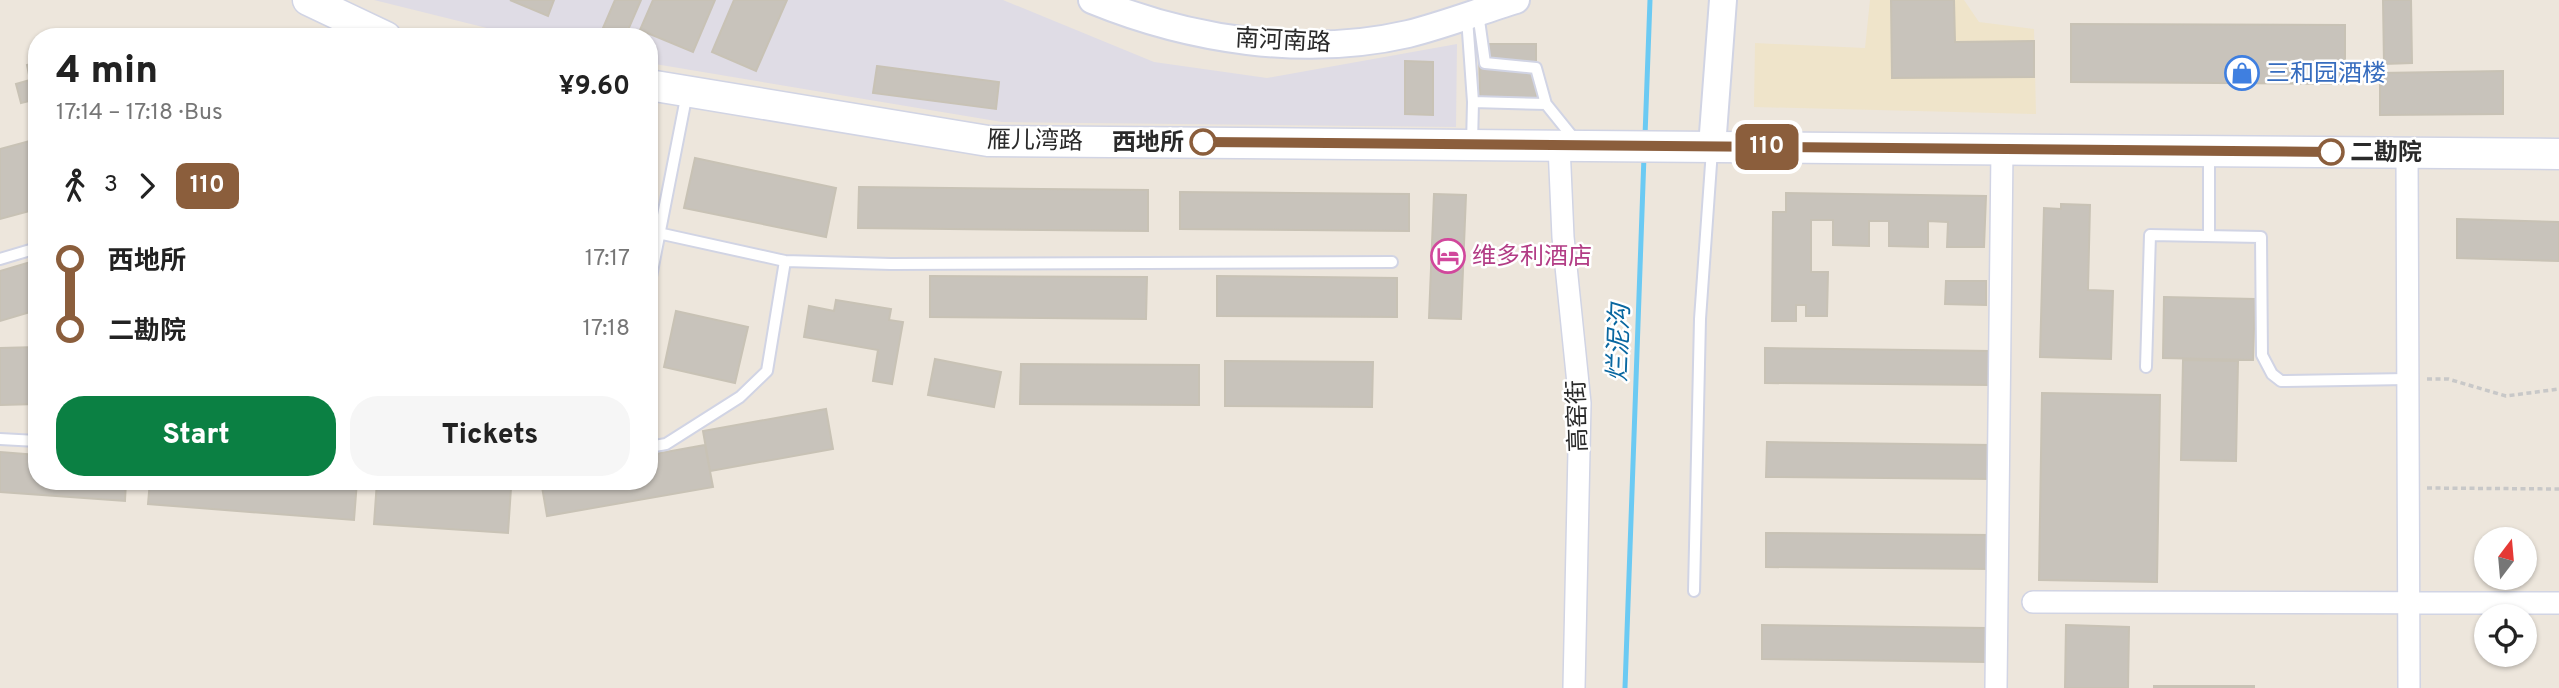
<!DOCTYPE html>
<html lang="en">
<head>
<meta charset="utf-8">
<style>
  body { margin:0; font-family:Overpass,"Noto Sans SC",sans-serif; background:#f6f6f6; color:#222; height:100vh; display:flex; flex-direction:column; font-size:26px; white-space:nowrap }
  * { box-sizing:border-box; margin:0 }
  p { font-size:23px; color:#767676 }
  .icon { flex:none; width:38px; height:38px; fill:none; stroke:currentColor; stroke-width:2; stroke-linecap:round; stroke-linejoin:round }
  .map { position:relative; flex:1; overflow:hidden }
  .panel { position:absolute; left:28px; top:28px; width:630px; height:462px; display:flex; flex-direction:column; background:#fff; border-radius:28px; box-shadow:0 2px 5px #0004 }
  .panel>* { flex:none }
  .badge { padding:0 14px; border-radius:10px; font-size:24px; line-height:46px }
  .needle { width:46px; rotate:16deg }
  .tools { position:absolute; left:2474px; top:527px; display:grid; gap:14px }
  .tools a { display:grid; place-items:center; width:63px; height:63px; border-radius:50%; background:#fff; box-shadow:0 2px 5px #0004; font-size:35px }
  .map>.badge { position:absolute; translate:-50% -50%; box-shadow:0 0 0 4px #fff }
  .legs { display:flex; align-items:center; gap:10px; height:77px; padding:0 28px; font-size:23px }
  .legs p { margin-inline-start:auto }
  .head { display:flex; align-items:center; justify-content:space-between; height:119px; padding:0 28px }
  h1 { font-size:38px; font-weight:800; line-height:52px }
  .primary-button { display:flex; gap:14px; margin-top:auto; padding:14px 28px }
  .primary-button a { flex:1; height:80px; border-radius:28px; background:#0b8043; color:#fff; font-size:28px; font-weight:800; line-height:80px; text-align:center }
  .primary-button a+a { background:#f6f6f6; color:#222 }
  ul { padding:0 28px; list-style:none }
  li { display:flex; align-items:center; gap:24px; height:70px; font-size:26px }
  li i { display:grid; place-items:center; width:10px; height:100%; margin:0 9px; background:currentColor }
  li i::after { content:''; width:18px; height:18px; margin:-9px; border:5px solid; border-radius:50%; background:#fff }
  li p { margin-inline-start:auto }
  li:first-child i { background:linear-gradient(#0000 50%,currentColor 0) }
  li:last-child i { background:linear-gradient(currentColor 50%,#0000 0) }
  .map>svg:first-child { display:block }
  .industrial { fill:#dfdce5 }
  .education { fill:#efe4ca }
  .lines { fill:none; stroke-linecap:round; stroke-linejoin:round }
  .stream { stroke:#6bcaf3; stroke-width:5 }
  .building { fill:#c8c3bb; stroke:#c8c2b5; stroke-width:2 }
  .service-casing { stroke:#d1d4e4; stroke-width:14 }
  .minor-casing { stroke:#d1d4e4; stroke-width:24 }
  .tertiary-casing { stroke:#d1d4e4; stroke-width:30 }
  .secondary-casing { stroke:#d1d4e4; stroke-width:33 }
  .path { stroke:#c8c8c8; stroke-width:3.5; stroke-dasharray:5 3.5; stroke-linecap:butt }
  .service { stroke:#fff; stroke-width:10 }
  .minor { stroke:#fff; stroke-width:21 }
  .tertiary { stroke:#fff; stroke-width:26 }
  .secondary { stroke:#fff; stroke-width:30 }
  .line-1-casing { stroke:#fff; stroke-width:16 }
  .line-1 { stroke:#8b5e3c; stroke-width:10 }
  .stop-1-dot { fill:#fff; stroke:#8b5e3c; stroke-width:3.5 }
  .labels { text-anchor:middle; stroke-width:5; stroke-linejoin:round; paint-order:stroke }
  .street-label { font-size:24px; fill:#2a2a2a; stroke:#fff }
  .shop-label { font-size:24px; fill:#366cbe; stroke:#fff; text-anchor:start }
  .stop-label { font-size:24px; font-weight:bold; fill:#2a2a2a; stroke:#fff; text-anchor:end }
  .hotel-label { font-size:24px; fill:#b23c85; stroke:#fff; text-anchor:start }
  .water-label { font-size:26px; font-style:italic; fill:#0967a0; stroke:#fff }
</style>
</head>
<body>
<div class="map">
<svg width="2559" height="688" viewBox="0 0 2559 688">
  <rect width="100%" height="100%" fill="#ede6dc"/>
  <path class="industrial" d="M374 0H1003L1154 62 1267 78 1457 44 1456 127 1002 122 649 63V37H523Z"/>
  <path class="education" d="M1870 0H1964L1979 22 2034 29 2036 114 1754 107 1755 43 1865 48Z"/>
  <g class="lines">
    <path class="stream" d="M1645 136 1650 0
      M1625 688 1644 156"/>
  </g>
  <path class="building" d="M510 0H554L548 16Z
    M615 0H641L625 37 603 28Z
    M653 0H715L693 52 640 30Z
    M734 0H787L756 71 712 52Z
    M1891 0H1954L1955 42 2034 41V77L1892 78Z
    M2383 0H2411L2412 63 2384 64Z
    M2071 24 2345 25V84L2071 82Z
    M1479 44H1536V107H1480Z
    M1405 61 1433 62V115L1405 114Z
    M37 62V99L21 103 16 84 30 80 27 65Z
    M877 66 999 82 996 109 873 93Z
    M2503 71V114L2380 115V73Z
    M37 139V209L0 219V149Z
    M695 158 836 188 826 237 684 208Z
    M859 187 1148 190V231L858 228Z
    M1180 192 1409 194V231L1180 229Z
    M1786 193 1986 196 1984 247H1947L1948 222 1928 221V247L1889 246V221H1869V246L1833 245V220H1811V272H1828L1827 316H1806V305H1796V321H1772L1773 212H1786Z
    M1434 194 1466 195 1461 319 1429 318Z
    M2061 204 2090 205 2088 290 2113 291 2111 359 2040 357 2044 208 2061 209Z
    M2457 219 2559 222V261L2457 258Z
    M37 260V310L0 321V271Z
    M930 276 1147 277 1146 319 930 317Z
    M1217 276 1397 278V317L1217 316Z
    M1946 281H1986V305L1945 304Z
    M2164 297 2255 299 2253 360 2163 358Z
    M836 300 891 309 889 320 903 322 892 384 873 381 878 350 804 337 809 306 834 311Z
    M676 311 748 327 735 383 664 367Z
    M37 347V404L0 405V348Z
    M1765 348 1990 351 1989 385 1765 383Z
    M935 359 1001 372 994 407 928 395Z
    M2183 360 2238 361 2236 461 2181 460Z
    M1225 361 1373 362 1372 407 1225 406Z
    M1021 364 1199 365V405L1020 404Z
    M2042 393 2160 395 2157 582 2039 580Z
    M826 409 833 449 710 471 703 431Z
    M1767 442 1991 445V479L1766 477Z
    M705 445 713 487 547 516 541 481H649V455Z
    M0 452 37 455V481H126L125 501 0 492Z
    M150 481H357L354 520 148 504Z
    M377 481H423L511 488 508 533 374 524Z
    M1766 533 1990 535V569L1766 567Z
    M1762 625 1986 628V662L1762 659Z
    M2066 625 2129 627 2128 688H2065Z
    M2154 686H2254V688H2154Z"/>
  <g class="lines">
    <g class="service-casing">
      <path id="service" d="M1467 18 1473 102 1546 104 1536 68 1485 63 1478 13
        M1546 104 1575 140
        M1472 144 1473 102
        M649 231 785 261 891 264 1392 262
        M2209 236V154
        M0 259 37 248
        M649 287 687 93
        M2146 367 2150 235 2261 237 2262 355 2272 374 2281 381 2407 379
        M0 439 37 441
        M649 447 666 444 740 397 767 371 785 261
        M1694 591 1700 319 1712 150"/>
    </g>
    <g class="minor-casing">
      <path id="minor" d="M1559 145 1563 237 1580 403 1574 688
        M2407 153 2409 688
        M2033 602 2559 603
        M1996 688 2002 149"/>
    </g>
    <g class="tertiary-casing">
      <path id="tertiary" d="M1092 0C1190 40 1304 58 1408 34 1444 25 1480 11 1516 0
        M1712 147 1723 0"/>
    </g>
    <g class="secondary-casing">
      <path id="secondary" d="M308 0 386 37
        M649 85 988 141 2559 154"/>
    </g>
    <path class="path" d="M2427 379H2448L2506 396 2559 389
      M2427 488 2559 489"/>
    <use href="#service" class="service"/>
    <use href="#minor" class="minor"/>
    <use href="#tertiary" class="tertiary"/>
    <use href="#secondary" class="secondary"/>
  </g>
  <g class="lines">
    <g class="line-1-casing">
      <path id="line-1" d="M1203 142 2331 152"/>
    </g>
    <use href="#line-1" class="line-1"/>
  </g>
  <defs>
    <g id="shop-ring" transform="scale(1.75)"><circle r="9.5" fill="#fff" stroke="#3f7fe0" stroke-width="1.5"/><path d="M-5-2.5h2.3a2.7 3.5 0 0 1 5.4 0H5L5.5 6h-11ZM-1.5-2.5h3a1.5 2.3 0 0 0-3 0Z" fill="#3f7fe0"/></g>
    <g id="hotel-ring" transform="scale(1.75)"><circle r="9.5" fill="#fff" stroke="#d1479c" stroke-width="1.5"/><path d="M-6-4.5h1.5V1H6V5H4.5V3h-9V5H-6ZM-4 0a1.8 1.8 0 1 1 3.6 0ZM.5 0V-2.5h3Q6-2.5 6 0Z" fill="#d1479c"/></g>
  </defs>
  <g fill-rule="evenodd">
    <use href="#shop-ring" x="2242" y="73"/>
    <use href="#hotel-ring" x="1448" y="256"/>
  </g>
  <g class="stop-1-dot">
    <circle cx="1203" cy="142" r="12"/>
    <circle cx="2331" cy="152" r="12"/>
  </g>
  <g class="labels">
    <g class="street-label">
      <text transform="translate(1283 40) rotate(3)" y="8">南河南路</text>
      <text transform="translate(1035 140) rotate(1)" y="8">雁儿湾路</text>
      <text transform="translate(1577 416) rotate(-92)" y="8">高窑街</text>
    </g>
    <g class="shop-label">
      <text x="2266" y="81">三和园酒楼</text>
    </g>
    <g class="stop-label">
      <text x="1184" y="150">西地所</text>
      <text x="2350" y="160" text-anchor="start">二勘院</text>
    </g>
    <g class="hotel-label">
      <text x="1472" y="264">维多利酒店</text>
    </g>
    <g class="water-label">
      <text transform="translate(1618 343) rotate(-88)" y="9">烂泥沟</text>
    </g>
  </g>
</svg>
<div class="tools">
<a><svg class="needle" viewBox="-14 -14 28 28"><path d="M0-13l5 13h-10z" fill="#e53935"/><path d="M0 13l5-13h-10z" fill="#767676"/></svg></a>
<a><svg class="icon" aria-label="locate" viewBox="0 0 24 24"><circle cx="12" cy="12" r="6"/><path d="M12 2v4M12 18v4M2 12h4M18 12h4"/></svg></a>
</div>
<b class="badge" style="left:1767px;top:147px;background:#8b5e3c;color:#fff">110</b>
<section class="panel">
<div class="head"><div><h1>4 min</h1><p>17:14 – 17:18 · Bus</p></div><b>¥9.60</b></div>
<div class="legs"><svg class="icon" aria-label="walk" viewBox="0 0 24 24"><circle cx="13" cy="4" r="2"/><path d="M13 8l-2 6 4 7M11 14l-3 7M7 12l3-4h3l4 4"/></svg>3<svg class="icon" aria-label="forward" viewBox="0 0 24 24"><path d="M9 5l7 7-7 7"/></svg><b class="badge" style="background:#8b5e3c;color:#fff">110</b></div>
<ul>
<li><i style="color:#8b5e3c"></i><b>西地所</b><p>17:17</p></li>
<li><i style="color:#8b5e3c"></i><b>二勘院</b><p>17:18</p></li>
</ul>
<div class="primary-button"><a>Start</a><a>Tickets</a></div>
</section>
</div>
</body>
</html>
